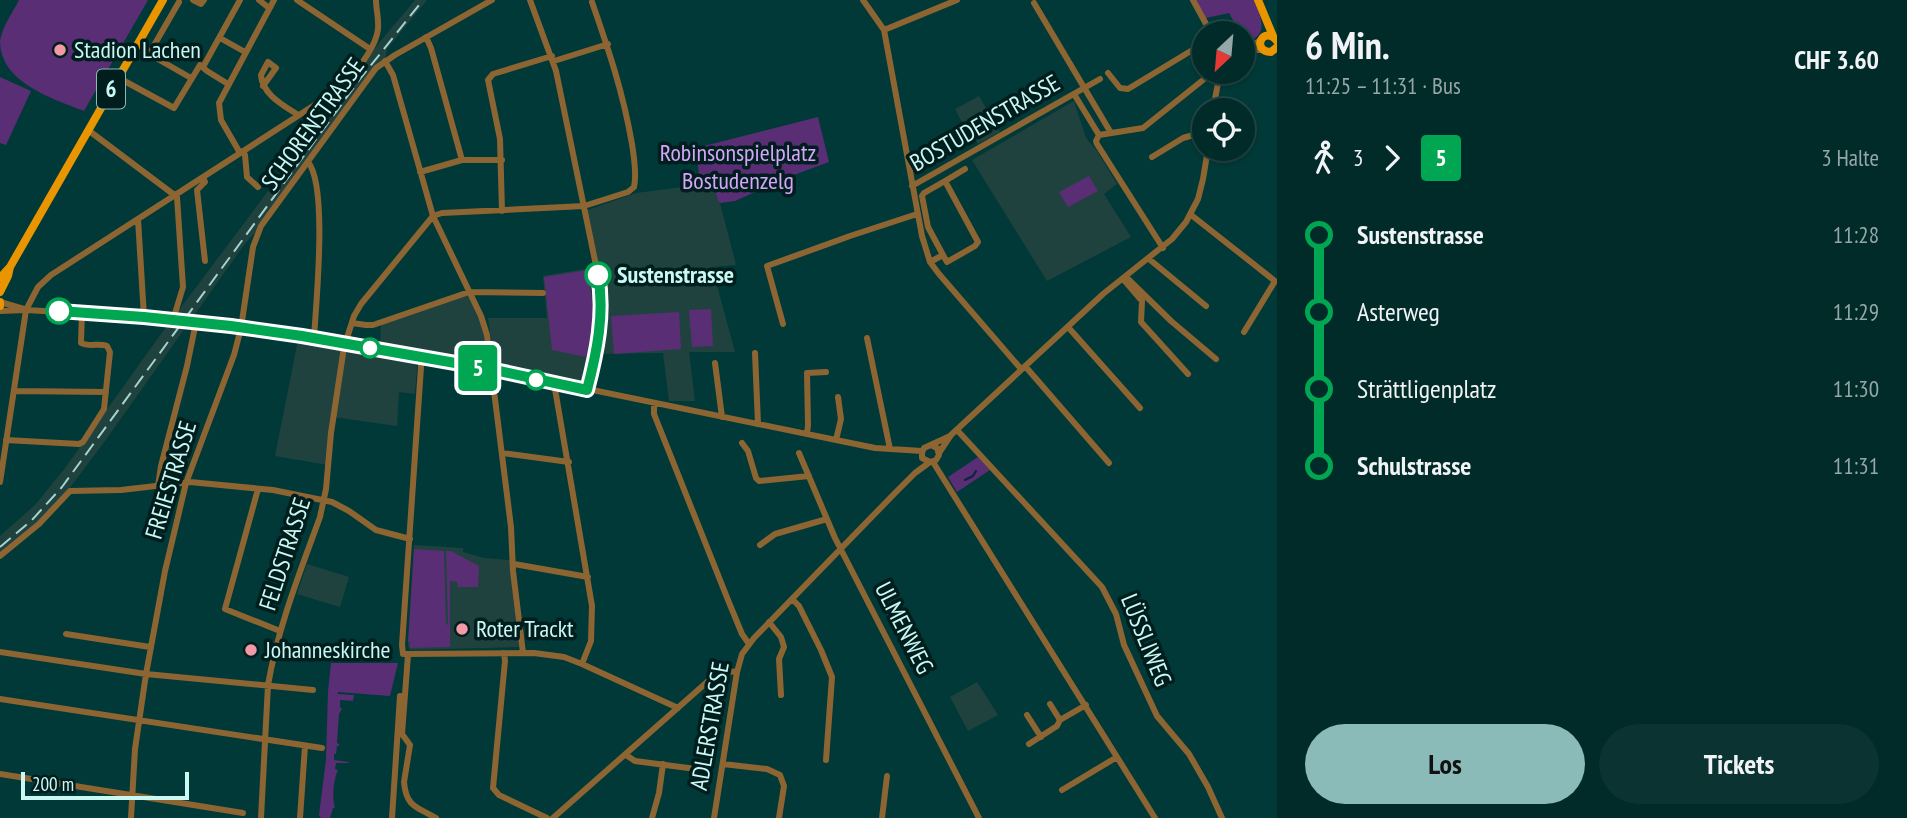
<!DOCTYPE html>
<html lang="de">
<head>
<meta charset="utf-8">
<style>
  body { margin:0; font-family:"PT Sans Narrow",sans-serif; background:#0a3331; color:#f1f3f6; height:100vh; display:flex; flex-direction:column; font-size:26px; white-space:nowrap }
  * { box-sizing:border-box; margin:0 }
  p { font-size:23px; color:#95a7a8 }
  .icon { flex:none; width:38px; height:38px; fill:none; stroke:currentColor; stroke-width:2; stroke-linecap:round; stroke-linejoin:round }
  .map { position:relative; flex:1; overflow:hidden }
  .panel { display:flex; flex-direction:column; background:#002b29; width:630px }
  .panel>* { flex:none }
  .badge { padding:0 14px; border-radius:5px; font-size:24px; line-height:46px }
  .needle { width:46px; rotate:206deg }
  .tools { position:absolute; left:1192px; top:21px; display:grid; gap:14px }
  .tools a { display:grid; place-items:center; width:63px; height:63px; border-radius:50%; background:#002b29; box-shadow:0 2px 5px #0004,0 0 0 2px #224746; font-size:35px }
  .scale { position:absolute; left:21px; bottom:18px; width:168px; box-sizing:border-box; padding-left:7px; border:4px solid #ccf8f4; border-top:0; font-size:19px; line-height:24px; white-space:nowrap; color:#ccf8f4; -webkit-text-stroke:5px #001e1d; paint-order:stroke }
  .map>.badge { position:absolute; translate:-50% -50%; box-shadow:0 0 0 4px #fff }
  .legs { display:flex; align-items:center; gap:10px; height:77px; padding:0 28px; font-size:23px }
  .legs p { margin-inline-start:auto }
  .head { display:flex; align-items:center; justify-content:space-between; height:119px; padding:0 28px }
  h1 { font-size:38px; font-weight:600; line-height:52px }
  .cta { display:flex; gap:14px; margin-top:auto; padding:14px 28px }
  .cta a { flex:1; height:80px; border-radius:42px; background:#8bbbb9; color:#111; font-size:28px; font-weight:600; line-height:80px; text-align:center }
  .cta a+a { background:#0a3331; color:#f1f3f6 }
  ul { padding:0 28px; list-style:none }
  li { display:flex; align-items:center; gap:24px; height:77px; font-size:26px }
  li i { display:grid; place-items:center; width:10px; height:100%; margin:0 9px; background:currentColor }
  li i::after { content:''; width:18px; height:18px; margin:-9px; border:5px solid; border-radius:50%; background:#002b29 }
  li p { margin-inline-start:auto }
  li:first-child i { background:linear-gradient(#0000 50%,currentColor 0) }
  li:last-child i { background:linear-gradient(currentColor 50%,#0000 0) }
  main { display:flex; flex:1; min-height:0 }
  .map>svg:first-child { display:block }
  .built { fill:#1f423f }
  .green { fill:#592e75 }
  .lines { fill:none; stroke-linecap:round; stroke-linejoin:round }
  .stream { stroke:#0c2339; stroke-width:2 }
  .minor { stroke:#8d6533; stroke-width:6 }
  .major { stroke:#e89500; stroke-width:8 }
  .rail { stroke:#a5d3d0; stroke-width:2; stroke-dasharray:14 7; stroke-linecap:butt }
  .line-1-casing { stroke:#fff; stroke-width:16 }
  .line-1 { stroke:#00a651; stroke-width:10 }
  .poi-dot { fill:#f39aa7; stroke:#001e1d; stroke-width:2.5 }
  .stop-1-dot { fill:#fff; stroke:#00a651; stroke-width:3.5 }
  .labels { text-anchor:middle; stroke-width:7; stroke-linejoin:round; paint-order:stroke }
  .shield { fill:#001e1d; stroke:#8fb7b4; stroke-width:2 }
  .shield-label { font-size:23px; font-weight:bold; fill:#ccf8f4 }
  .poi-label { font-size:24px; fill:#ccf8f4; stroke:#001e1d; text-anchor:start }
  .street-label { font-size:24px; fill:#ccf8f4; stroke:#001e1d }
  .park-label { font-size:24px; fill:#d7a6fb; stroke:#001e1d }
  .stop-label { font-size:24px; font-weight:bold; fill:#ccf8f4; stroke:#001e1d; text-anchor:start }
</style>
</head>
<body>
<main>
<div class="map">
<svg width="1277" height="818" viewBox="0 0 1277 818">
  <rect width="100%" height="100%" fill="#003937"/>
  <path class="built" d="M415 0H427L387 49 385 61 261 226 244 245 105 441 69 489 37 523 0 554V536L35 505 65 468 161 334 379 43Z
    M979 96 1000 132 978 144 967 125 964 126 955 109Z
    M1074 101 1086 138 1097 151 1117 184 1104 194 1131 237 1047 281 972 160Z
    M713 183 718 201 720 203 736 265 712 267 735 352H689L695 401H669L663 353 595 354 601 296 585 211 636 193Z
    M591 268 596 280 598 293V323L585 379 578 383H574L521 371 496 362 494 360 488 318H547L543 276Z
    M469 292 484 324 487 365 380 345 381 322Z
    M298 340 414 362 417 367 415 394 399 392 397 426 333 417 328 465 275 456Z
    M414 545 463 548V552L484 558 510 560 519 647 410 650 408 646Z
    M307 564 349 577 340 607 297 594Z
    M977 682 998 715 968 731 950 697Z"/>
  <path class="green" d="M19 0H148L84 111C54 99 0 83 0 41 2 27 13 12 19 0Z
    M1195 0H1254C1261 19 1270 34 1246 43L1243 38 1242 33H1240L1229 13 1206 18Z
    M0 77 31 91 6 145 0 143Z
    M818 117 829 162 791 176 735 201 720 203 718 201 713 183 700 184 696 148Z
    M1089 176 1098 191 1068 207 1059 192Z
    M588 270 594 318 586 357 552 350 544 277Z
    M711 309 713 346 692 347 689 310Z
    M679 312 681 349 614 354 611 316Z
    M978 457 990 470 957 492 948 477Z
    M414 549 444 551 446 625 448 624 446 551H451L479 566 478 587H458L457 582 450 581V647L410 648V642H408Z
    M331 663H398L390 696 338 692V694L354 695 353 701 340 700V707L342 709 339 714 337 743 339 744V746H337L336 754H334V760L349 762 348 763H336L335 769 338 770C333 781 332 797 335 808H333L330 818H321L319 815 326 759 328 691Z"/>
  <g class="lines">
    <path class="stream" d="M965 480 973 476 976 471"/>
    <path class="minor" d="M193 0 201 4 204 0
      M259 0 269 8
      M297 0 370 49
      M530 0 556 71 600 285C604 320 596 356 587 390
      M863 0 884 30 922 236 930 262 939 274 1021 369
      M1193 0 1211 33
      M179 2 149 54 191 78
      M1034 3 1111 133
      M884 30 957 0
      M426 37 431 48 462 160
      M220 38 245 52
      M1244 50H1263
      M1242 51 1261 40
      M385 61 393 75 433 216 481 316 487 335 511 527 513 571 523 653
      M554 61 608 44
      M203 67 240 0
      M1108 73 1120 88 1128 89 1204 43
      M117 77 174 108 200 65 207 71 228 84
      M263 86 276 68 268 62 261 75C262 94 283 105 298 115
      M1074 94 1099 135
      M1213 110 1220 72
      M88 130 177 197 183 287 173 320
      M1099 135 1143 128 1208 76 1219 75
      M1099 135 1096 141 1097 144 1163 248
      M243 151 245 155 247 177 258 187
      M240 153 221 120 219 103 274 0
      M1152 157 1183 138 1204 132
      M308 162C328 186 316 303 314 338
      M420 172 462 160H502
      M203 177 205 182 197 190 205 261
      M945 181 965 169
      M912 186 1100 79
      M502 211 500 139 488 80 493 74 552 56
      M1190 214 1275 281 1244 332
      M138 219 144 317
      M1149 259 1206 306
      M930 262 943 255 947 262 975 246 978 242 945 181 924 193 922 196 928 227 943 255
      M1126 277 1171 321 1216 359
      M1124 280 1142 301 1141 322 1188 374
      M0 302 24 309
      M0 311 26 310 144 317 302 336 500 371 875 448 922 451
      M352 323 366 325H373L469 292 543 293
      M783 324 767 266 850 236 917 214
      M1068 327 1140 408
      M867 338 890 449
      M755 353 758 424
      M420 357 421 367 402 645 403 654 534 653 564 657 582 664 678 708
      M715 363 722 417
      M1025 366 1109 463
      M554 383 592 606 591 641 582 664
      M14 391 106 392
      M654 403V414L728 600 742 634 749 644
      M957 430 1102 587 1116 614 1124 645 1157 716 1189 754 1208 787 1222 818
      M807 434 808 425 807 373 826 372
      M6 440 79 444 83 442 104 409 110 352 107 346C99 343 88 347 81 343L82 312
      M836 440 841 419 838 397
      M742 443 748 451 756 478 759 481 809 476
      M931 445 937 448 939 455 936 460 930 462 922 458V453L924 448 950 436
      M502 453 569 462
      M799 453 835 538 979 818
      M939 453 951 435 1103 294 1172 239 1186 222 1198 199 1203 179 1208 149
      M933 462 1155 818
      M0 482 26 310 38 287 51 275 341 88C354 74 376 48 378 29 379 19 376 9 376 0
      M158 486 161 466 187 366 196 322
      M258 489 225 609 280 631
      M760 545 775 534 827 519
      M0 556 39 524 70 491 121 490 190 482 273 490 332 502 349 511 376 530 410 539
      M514 564 588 577
      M792 599 799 606 821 650 832 677 826 760
      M769 622 781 637 784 647 779 659 781 695
      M66 634 150 647
      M0 652 146 674 313 690
      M504 653 505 661 493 788 499 795 547 818
      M408 655 402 734 410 745 404 782C406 807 417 807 436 818
      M0 699 322 748
      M1050 704 1060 720
      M1027 715 1041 737
      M1029 744 1057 726 1060 720 1086 705
      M626 755 635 761 696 769
      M723 764 767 769 780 775 784 786 779 818
      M0 774 243 813
      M1062 790 1117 757
      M131 818 135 749 146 674 165 571 186 483 234 355 241 328 253 247 261 226 376 68 395 55 492 0
      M261 818 268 685C278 627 300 572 320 517L326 489 331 433 344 347 354 316 361 304 433 216 442 213 584 206 628 192 634 187C637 174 634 157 632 144 623 92 609 51 592 2
      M300 818 305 746
      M392 818 400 696
      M553 818 715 675 725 671 737 672
      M652 818 659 793 663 764
      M714 818 737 672 742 654 754 638 895 493 915 473 930 462
      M882 818 887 776"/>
    <path class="major" d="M1258 0 1273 36
      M1277 41C1264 24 1250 51 1271 52L1277 47
      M0 278 10 267
      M0 292 8 276 10 267 163 0
      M0 302V306"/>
    <path class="rail" d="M0 547 32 520 62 487 360 79 423 0"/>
  </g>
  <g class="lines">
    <g class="line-1-casing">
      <path id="line-1" d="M59 311 144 317 231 326 302 336 495 370 587 390C597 352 605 313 598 275"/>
    </g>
    <use href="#line-1" class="line-1"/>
  </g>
  <g class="poi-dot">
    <circle cx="60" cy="50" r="7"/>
    <circle cx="462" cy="629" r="7"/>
    <circle cx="251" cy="650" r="7"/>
  </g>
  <g class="stop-1-dot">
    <circle cx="598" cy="275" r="12"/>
    <circle cx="59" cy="311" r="12"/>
    <circle cx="370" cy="348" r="9"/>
    <circle cx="536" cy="380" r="9"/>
  </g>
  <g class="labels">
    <rect class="shield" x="97" y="69.5" width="28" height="39" rx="5"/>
    <g class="shield-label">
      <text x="111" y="97">6</text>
    </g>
    <g class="poi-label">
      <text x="74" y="58">Stadion Lachen</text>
      <text x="476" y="637">Roter Trackt</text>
      <text x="265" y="658">Johanneskirche</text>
    </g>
    <g class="street-label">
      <text transform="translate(985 123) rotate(-30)" y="8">BOSTUDENSTRASSE</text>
      <text transform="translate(313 124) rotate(-54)" y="8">SCHORENSTRASSE</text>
      <text transform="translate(171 480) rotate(-73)" y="8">FREIESTRASSE</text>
      <text transform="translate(285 554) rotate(-72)" y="8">FELDSTRASSE</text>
      <text transform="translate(904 628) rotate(63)" y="8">ULMENWEG</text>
      <text transform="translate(1146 640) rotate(68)" y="8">LÜSSLIWEG</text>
      <text transform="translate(710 726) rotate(-80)" y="8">ADLERSTRASSE</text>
    </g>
    <g class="park-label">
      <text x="738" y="161">Robinsonspielplatz<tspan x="738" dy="28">Bostudenzelg</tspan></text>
    </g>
    <g class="stop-label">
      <text x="617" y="283">Sustenstrasse</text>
    </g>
  </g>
</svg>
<div class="tools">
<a><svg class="needle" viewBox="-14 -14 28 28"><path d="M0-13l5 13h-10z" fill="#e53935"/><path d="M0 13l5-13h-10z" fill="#95a7a8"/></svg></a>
<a><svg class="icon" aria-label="locate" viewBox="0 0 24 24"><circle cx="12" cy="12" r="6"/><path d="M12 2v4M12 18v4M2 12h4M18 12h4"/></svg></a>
</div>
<div class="scale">200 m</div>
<b class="badge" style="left:478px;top:368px;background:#00a651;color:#fff">5</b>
</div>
<section class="panel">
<div class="head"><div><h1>6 Min.</h1><p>11:25 – 11:31 · Bus</p></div><b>CHF 3.60</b></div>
<div class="legs"><svg class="icon" aria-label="walk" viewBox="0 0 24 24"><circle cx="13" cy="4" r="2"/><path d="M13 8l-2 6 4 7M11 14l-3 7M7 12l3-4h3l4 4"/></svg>3<svg class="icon" aria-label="forward" viewBox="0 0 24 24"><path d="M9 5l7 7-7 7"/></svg><b class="badge" style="background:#00a651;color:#fff">5</b><p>3 Halte</p></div>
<ul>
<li><i style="color:#00a651"></i><b>Sustenstrasse</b><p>11:28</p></li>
<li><i style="color:#00a651"></i><span>Asterweg</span><p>11:29</p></li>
<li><i style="color:#00a651"></i><span>Strättligenplatz</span><p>11:30</p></li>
<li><i style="color:#00a651"></i><b>Schulstrasse</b><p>11:31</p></li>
</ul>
<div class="cta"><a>Los</a><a>Tickets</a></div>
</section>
</main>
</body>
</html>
